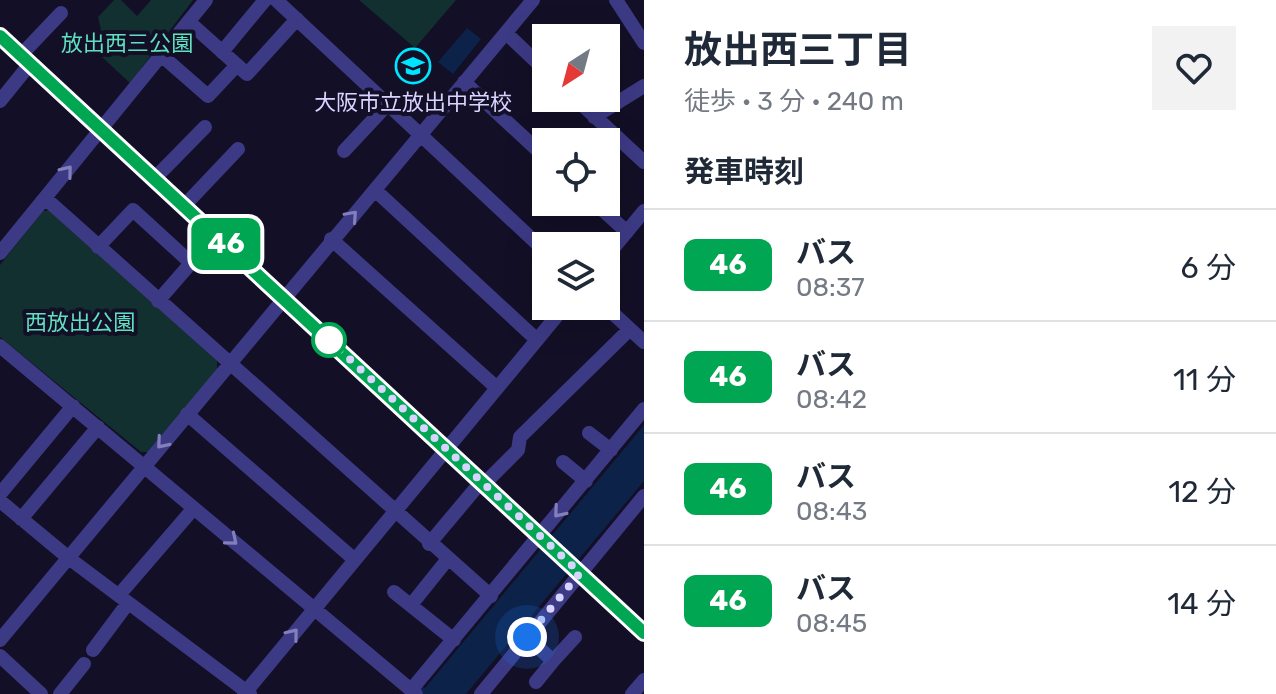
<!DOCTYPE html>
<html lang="ja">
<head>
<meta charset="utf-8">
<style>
  body { margin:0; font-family:Rubik,"Noto Sans JP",sans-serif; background:#f2f2f3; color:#1f2937; height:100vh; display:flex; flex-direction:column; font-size:30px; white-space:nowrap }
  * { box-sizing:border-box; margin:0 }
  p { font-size:26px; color:#747a83 }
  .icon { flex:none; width:44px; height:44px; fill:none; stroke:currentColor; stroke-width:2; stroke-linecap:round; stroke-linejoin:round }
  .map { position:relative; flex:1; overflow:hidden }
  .drawer { display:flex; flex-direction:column; background:#fff; width:632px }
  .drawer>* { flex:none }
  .badge { padding:0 16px; border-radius:12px; font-size:28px; line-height:52px }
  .needle { width:52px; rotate:216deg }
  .fabs { position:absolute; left:532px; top:24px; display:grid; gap:16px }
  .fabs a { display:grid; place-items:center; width:88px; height:88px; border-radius:0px; background:#fff; box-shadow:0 8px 32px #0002; font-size:40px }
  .you { position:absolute; width:40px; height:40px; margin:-20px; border:6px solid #fff; border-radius:50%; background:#1a73e8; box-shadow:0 0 0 12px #1a73e833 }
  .map>.badge { position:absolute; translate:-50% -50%; box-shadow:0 0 0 4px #fff }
  h2 { padding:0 40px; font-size:30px; line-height:72px }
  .round { display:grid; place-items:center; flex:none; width:84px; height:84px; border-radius:0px; background:#f2f2f3 }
  .summary { display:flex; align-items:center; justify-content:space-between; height:136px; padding:0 40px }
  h1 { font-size:38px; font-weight:700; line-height:60px }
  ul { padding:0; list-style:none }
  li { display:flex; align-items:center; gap:24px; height:112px; padding:0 40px; border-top:2px solid #e0e1e3 }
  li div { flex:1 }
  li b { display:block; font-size:30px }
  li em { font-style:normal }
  li .badge { min-width:88px; font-weight:700; text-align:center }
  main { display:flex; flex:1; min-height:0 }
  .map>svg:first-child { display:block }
  .green { fill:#12302f }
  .water { fill:#0c2248 }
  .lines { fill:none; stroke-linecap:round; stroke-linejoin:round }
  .minor { stroke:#3d3a85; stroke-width:14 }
  .oneway { stroke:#837fbc }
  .line-casing { stroke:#fff; stroke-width:18 }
  .line { stroke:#00a651; stroke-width:12 }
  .walk { stroke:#d9d4ff; stroke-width:8; stroke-dasharray:0 14.4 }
  .stop-dot { fill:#fff; stroke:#00a651; stroke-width:4 }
  .labels { text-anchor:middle; stroke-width:8; stroke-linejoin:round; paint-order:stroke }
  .park-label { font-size:22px; fill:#5fe0c0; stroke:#130f26 }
  .poi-label { font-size:22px; fill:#d9d4ff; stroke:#130f26 }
</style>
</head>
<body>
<main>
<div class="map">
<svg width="644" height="694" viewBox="0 0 644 694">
  <rect width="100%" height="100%" fill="#130f26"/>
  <path class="green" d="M114 0H121L137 16 151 0H193L130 83 88 44 101 30 98 17Z
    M359 0H456L415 48Z
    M51 210 217 361V369L149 452H141L0 337V265L43 211Z"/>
  <path class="water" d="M467 28 481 39 453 74 438 62Z
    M644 425V481L466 694H413L420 686 425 688Z"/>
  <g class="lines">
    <path class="minor" d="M276 0 546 252
      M616 0 644 43
      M189 22 247 74 297 19
      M506 33 546 71
      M0 36 644 633
      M222 52 265 0
      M21 55 61 13
      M161 55 208 96 237 65
      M464 82 546 158
      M575 98 644 162
      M0 101 30 64
      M594 117 644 86
      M344 151 387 105
      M155 178 205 127
      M375 190 537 340
      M45 198 491 596
      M594 202 627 232
      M184 206 238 149
      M331 239 497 388
      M98 247 133 210 191 263 158 301
      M0 253 206 0
      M606 257 644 211
      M605 306 644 342
      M0 346 416 694
      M187 414 355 560
      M589 433 611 450
      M563 462 586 481
      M484 484 518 450 520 437 630 329
      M0 494 73 406
      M0 501 70 559 250 694
      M21 519 98 427
      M429 544 481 482
      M394 592 454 640
      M119 595 194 508
      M411 605 447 560
      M527 637 553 661 575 637
      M0 640 533 0
      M93 650 128 603
      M0 656 41 694
      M536 682 553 661
      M411 690 644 409
      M60 694 84 664
      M244 694 565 306
      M481 694 644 496
      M632 694 644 680"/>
  </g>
  <defs><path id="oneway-chevron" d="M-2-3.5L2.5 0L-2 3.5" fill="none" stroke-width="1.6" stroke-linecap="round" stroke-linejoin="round" transform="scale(2)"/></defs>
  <g class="oneway">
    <use href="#oneway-chevron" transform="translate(67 171) rotate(-51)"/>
    <use href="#oneway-chevron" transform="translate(352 216) rotate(-48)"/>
    <use href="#oneway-chevron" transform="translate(162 443) rotate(130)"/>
    <use href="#oneway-chevron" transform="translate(559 512) rotate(130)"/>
    <use href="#oneway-chevron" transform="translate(232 540) rotate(40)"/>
    <use href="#oneway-chevron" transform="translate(293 634) rotate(-51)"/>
  </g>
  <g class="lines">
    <g class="line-casing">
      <path id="line" d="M0 36 644 633"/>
    </g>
    <use href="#line" class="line"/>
    <path class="walk" d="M329 340 580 573 527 637"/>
  </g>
  <defs>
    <g id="school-ring" transform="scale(1.8)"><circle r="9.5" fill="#130f26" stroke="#00e5ff" stroke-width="1.5"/><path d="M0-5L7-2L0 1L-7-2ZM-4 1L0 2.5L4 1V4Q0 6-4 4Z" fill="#00e5ff"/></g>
  </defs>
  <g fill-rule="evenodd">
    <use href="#school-ring" x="413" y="66"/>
  </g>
  <circle class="stop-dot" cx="329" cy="340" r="16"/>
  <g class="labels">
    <g class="park-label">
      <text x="127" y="51">放出西三公園</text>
      <text x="80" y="330">西放出公園</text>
    </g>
    <g class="poi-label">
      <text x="413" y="110">大阪市立放出中学校</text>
    </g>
  </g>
</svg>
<div class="fabs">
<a><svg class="needle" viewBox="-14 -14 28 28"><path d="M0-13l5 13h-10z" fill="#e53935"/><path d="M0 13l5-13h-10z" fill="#747a83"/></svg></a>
<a><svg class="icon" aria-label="locate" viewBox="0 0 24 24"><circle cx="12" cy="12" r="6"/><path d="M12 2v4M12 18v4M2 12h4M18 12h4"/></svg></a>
<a><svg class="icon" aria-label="layers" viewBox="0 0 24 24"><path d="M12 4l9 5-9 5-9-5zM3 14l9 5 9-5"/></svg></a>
</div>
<div class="you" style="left:527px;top:637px"></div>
<b class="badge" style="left:226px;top:244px;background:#00a651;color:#fff">46</b>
</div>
<section class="drawer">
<div class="summary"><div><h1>放出西三丁目</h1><p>徒歩 · 3 分 · 240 m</p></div><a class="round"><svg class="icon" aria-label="heart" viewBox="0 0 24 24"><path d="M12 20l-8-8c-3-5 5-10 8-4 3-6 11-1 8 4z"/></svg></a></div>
<h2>発車時刻</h2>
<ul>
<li><span class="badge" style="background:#00a651;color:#fff">46</span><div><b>バス</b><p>08:37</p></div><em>6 分</em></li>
<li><span class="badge" style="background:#00a651;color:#fff">46</span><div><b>バス</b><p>08:42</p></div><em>11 分</em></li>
<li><span class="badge" style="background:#00a651;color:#fff">46</span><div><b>バス</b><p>08:43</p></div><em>12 分</em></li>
<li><span class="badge" style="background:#00a651;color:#fff">46</span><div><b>バス</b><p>08:45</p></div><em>14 分</em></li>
</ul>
</section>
</main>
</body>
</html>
